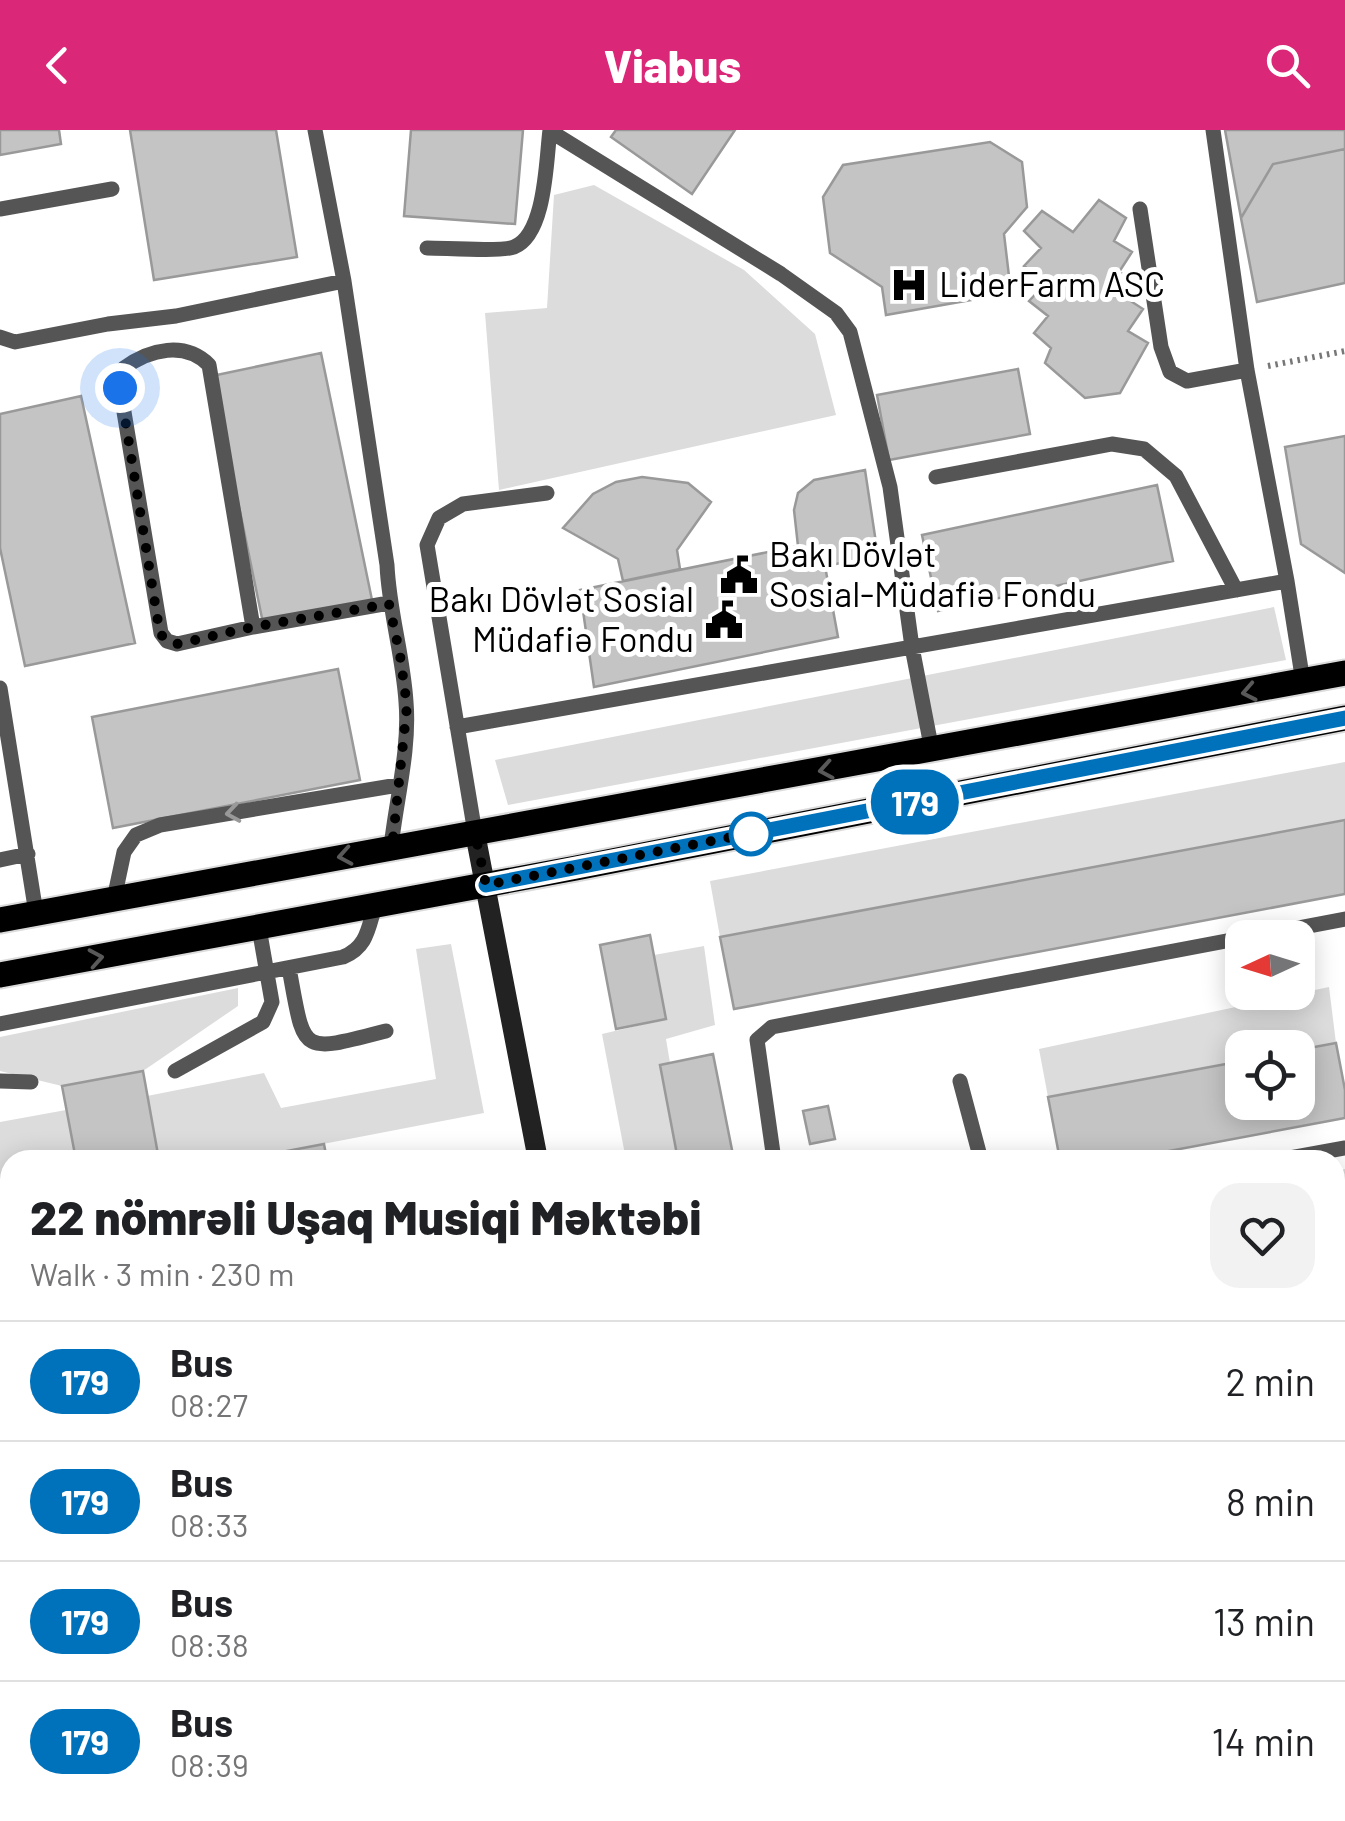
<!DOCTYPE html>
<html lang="en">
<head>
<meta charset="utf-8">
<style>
  body { margin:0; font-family:Barlow,sans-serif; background:#f2f2f2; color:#202124; height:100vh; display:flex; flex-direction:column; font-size:38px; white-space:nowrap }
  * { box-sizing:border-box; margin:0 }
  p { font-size:32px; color:#757577 }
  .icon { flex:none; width:55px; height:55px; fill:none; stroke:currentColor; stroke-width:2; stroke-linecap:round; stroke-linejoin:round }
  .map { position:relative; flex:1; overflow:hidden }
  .panel { position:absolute; left:0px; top:1020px; width:1345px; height:672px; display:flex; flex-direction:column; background:#fff; border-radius:30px 30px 0 0; box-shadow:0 5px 25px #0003 }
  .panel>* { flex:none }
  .badge { padding:0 20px; border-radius:32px; font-size:35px; line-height:65px }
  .needle { width:65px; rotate:266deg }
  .fabs { position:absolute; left:1225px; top:790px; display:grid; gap:20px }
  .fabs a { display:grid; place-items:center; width:90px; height:90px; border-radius:20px; background:#fff; box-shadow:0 5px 25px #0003; font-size:50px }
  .you { position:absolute; width:50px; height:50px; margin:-25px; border:8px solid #fff; border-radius:50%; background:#1a73e8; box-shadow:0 0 0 15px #1a73e833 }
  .map>.badge { position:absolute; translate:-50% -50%; box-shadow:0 0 0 5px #fff }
  .round { display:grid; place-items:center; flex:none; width:105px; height:105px; border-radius:30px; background:#f2f2f2 }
  .summary { display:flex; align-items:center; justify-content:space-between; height:170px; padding:0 30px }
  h1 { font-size:48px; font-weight:800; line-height:75px }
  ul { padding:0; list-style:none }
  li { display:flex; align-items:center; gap:30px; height:120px; padding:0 30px; border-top:2px solid #e0e0e0 }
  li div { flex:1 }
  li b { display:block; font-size:38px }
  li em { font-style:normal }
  li .badge { min-width:110px; font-weight:700; text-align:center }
  header { display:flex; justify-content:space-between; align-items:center; height:130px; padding:0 30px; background:#db2777; color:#fff; font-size:45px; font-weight:800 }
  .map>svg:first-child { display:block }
  .green { fill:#dcdcdc }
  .building { fill:#c4c4c4; stroke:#999; stroke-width:2.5 }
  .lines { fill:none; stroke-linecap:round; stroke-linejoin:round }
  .primary-casing { stroke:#dbdbdb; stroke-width:29 }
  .path { stroke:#777; stroke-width:6; stroke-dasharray:2.5 5; stroke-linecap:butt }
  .lane { stroke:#555; stroke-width:15 }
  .secondary { stroke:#222; stroke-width:20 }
  .primary { stroke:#000; stroke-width:25 }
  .oneway { stroke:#595959 }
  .oneway2 { stroke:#999 }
  .line-casing { stroke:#fff; stroke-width:22 }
  .line { stroke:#0072bc; stroke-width:15 }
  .walk { stroke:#000; stroke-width:10; stroke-dasharray:0 18 }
  .stop-dot { fill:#fff; stroke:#0072bc; stroke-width:5 }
  .labels { text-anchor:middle; stroke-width:10; stroke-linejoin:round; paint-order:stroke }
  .poi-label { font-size:35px; fill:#000; stroke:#fff; text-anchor:start }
</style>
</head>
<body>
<header><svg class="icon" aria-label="back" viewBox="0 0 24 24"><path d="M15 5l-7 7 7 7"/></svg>Viabus<svg class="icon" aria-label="search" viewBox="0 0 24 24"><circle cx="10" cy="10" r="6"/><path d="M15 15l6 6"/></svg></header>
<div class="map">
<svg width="1345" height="1691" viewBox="0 0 1345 1691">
  <rect width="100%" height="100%" fill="#fff"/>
  <path class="green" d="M594 55 744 140 815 204 836 285 499 360 485 183 547 178 554 65Z
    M1274 477 1286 530 508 675 495 630Z
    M1345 632V690L720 807 710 751Z
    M451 814 484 983 240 1030H159L147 966 264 943 281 978 436 949 416 819Z
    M704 816 715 895 666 909 670 933 660 935 678 1030H626L602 904 666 889 654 825Z
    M1329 857 1336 913 1298 920V918H1242V931L1048 967 1039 919Z
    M238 858V876L143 941 62 956 0 941V907Z
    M66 980 76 1030H10V1079L0 1080V992Z
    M1345 1039V1178L1335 1180V1041Z
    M1345 1294V1405L1335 1407V1296Z"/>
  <path class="building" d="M0 0H59L61 14 0 25Z
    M130 0H276L297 127 154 150Z
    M411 0H523L515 94 404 86Z
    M616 0H735L692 64 611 7Z
    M1225 0H1345V19L1273 34 1241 88Z
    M990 12 1022 32 1027 77 1004 104 1011 163 886 185 882 157 830 123 823 67 843 35Z
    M1345 19V153L1257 172 1241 88 1273 34Z
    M1099 70 1126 88 1114 111 1132 122 1119 142 1138 152 1126 168 1143 179 1128 201 1148 213 1120 263 1085 268 1045 233 1051 218 1034 203 1048 186 1029 171 1046 153 1024 136 1041 118 1024 101 1042 81 1073 102Z
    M321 223 372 470 263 493 212 246Z
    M1018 239 1030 304 889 330 877 265Z
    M81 266 135 513 25 536 0 418V284Z
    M1345 306V443L1301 414 1285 317Z
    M865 340 878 426 825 436 838 507 594 557 580 460 798 416 794 380 798 363 814 350Z
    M642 347 688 353 711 372 677 420 680 439 623 451 618 429 563 398 593 364 616 352Z
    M1157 355 1173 431 938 481 922 405Z
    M338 539 360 650 113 698 92 587Z
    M1345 690V764L734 879 720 807Z
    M650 805 666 889 616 899 600 815Z
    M1336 913 1345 960V988L1121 1030H1060L1048 967 1242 931V972H1298V920Z
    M713 924 734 1030H678L660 935Z
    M143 941 159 1030H76L62 956Z
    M828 976 835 1009 810 1014 803 981Z
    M324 1014 327 1030H240Z
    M10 1079V1174L0 1176V1080Z
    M1345 1178V1240L1335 1242V1180Z
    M1345 1405V1468L1335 1470V1407Z
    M1345 1619V1689L1179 1691 1178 1682H1335V1621Z
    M62 1682H161L162 1691H63Z
    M800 1682H865L867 1691H802Z
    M1035 1682H1093L1095 1691H1036Z"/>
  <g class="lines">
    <g class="primary-casing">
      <path id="primary" d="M0 790 1345 543
        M0 845 576 738 1345 588"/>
    </g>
    <path class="path" d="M1268 236 1345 221"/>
    <path class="lane" d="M315 0 344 151 387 435C389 481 403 525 406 572 410 619 396 671 391 717
      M1213 0 1247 240 1287 451 1303 552
      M550 1 781 144 836 183 850 202 890 357 912 517 932 621
      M0 79 112 59
      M1140 79 1161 217 1170 242 1187 251 1247 240
      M427 118C445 118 501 122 514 117 546 104 546 30 550 0
      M0 207 15 212 108 194 176 186 344 151
      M936 347 1112 314 1144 319 1176 346 1236 460
      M253 497 209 235C185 211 150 219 124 238L120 258 161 503 167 511 177 514 253 497 389 473
      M0 558 36 783
      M457 597 1287 451
      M475 703 427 415 439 388 463 374 547 363
      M0 730 28 724
      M114 769 124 722 136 705 160 695 398 655
      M1246 808 1345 789
      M289 838C305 924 298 924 386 901
      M0 894 343 827C367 817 368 799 375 776
      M175 941 263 892 272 872 259 798
      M0 951 31 952
      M960 951 981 1030
      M774 1030 757 910 772 897 1242 808
      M1279 1030 1345 1018
      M0 1481 10 1479
      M1335 1503 1345 1501
      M0 1536 10 1590
      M0 1616 10 1614
      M27 1682 29 1691
      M252 1682 253 1691
      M886 1682 888 1691
      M1146 1682 1148 1691"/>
    <path class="secondary" d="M475 703 538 1030
      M663 1682 665 1691"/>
    <use href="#primary" class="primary"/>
  </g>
  <defs><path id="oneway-chevron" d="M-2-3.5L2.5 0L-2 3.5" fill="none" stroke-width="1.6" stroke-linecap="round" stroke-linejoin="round" transform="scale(2.5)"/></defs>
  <g class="oneway">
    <use href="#oneway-chevron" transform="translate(1249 562) rotate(169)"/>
    <use href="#oneway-chevron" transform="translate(826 640) rotate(170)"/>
    <use href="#oneway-chevron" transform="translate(345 726) rotate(170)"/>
    <use href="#oneway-chevron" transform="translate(96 828) rotate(-10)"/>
  </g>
  <use class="oneway2" href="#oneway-chevron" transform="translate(233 683) rotate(171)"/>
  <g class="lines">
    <g class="line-casing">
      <path id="line" d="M486 755 1345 588"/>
    </g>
    <use href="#line" class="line"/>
    <path class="walk" d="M120 258 160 504 168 511 177 514 253 497 389 474 400 525 407 576 392 718 475 703 486 755 768 700 751 704"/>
  </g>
  <defs>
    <g id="hospital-bare" transform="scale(3)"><path d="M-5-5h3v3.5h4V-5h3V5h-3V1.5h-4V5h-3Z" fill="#000" stroke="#fff" stroke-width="2.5" paint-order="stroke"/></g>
    <g id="civic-bare" transform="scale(3)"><path d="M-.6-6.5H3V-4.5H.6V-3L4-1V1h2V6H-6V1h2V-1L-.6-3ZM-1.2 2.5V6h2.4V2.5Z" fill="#000" stroke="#fff" stroke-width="2.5" paint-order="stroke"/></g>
  </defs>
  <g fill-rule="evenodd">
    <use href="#hospital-bare" x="909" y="155"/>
    <use href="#civic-bare" x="739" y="445"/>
    <use href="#civic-bare" x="724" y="490"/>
  </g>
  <circle class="stop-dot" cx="751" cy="704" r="20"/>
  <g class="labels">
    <g class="poi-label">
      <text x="939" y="167">LiderFarm ASC</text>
      <text x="769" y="437">Bakı Dövlət<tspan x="769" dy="40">Sosial-Müdafiə Fondu</tspan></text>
      <text x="694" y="482" text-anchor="end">Bakı Dövlət Sosial<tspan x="694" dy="40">Müdafiə Fondu</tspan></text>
    </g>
  </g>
</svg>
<div class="fabs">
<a><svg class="needle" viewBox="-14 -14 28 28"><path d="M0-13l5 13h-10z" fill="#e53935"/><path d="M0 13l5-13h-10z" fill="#757577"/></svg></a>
<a><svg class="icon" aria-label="locate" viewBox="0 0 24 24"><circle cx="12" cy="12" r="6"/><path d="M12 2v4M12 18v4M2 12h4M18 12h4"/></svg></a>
</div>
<div class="you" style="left:120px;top:258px"></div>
<b class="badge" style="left:915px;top:672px;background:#0072bc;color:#fff">179</b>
<section class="panel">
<div class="summary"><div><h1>22 nömrəli Uşaq Musiqi Məktəbi</h1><p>Walk · 3 min · 230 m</p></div><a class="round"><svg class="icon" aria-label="heart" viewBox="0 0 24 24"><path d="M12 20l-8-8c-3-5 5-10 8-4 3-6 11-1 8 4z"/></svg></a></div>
<ul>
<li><span class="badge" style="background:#0072bc;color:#fff">179</span><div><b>Bus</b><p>08:27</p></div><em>2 min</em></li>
<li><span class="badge" style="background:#0072bc;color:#fff">179</span><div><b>Bus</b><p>08:33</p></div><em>8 min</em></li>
<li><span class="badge" style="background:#0072bc;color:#fff">179</span><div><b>Bus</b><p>08:38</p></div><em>13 min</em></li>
<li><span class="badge" style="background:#0072bc;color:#fff">179</span><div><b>Bus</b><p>08:39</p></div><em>14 min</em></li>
</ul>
</section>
</div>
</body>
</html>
